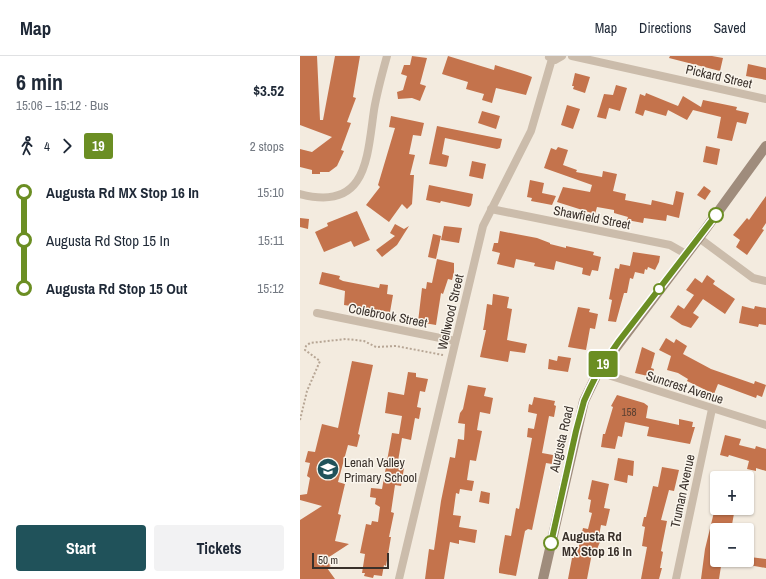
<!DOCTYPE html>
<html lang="en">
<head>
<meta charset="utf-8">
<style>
  body { margin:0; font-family:"Archivo Narrow",sans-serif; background:#f2f2f3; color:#1f2937; height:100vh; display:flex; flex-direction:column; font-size:15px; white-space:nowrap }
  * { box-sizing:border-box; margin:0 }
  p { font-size:13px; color:#747a83 }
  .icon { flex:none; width:22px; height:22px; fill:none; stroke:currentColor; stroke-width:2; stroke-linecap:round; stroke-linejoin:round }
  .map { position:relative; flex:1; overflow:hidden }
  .drawer { display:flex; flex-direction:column; background:#fff; width:300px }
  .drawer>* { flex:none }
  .badge { padding:0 8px; border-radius:3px; font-size:14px; line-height:26px }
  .fabs { position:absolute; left:410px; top:415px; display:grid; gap:8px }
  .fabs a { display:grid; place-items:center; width:44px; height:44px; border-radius:4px; background:#fff; box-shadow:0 1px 3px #0004; font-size:20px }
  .scale { position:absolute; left:12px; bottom:10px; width:77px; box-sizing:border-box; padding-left:4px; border:2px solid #39302a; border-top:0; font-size:11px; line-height:14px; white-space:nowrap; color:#39302a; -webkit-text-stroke:3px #faf5ec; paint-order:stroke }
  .map>.badge { position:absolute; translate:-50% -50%; box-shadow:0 0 0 2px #fff }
  .legs { display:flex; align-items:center; gap:6px; height:44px; padding:0 16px; font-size:13px }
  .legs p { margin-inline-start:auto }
  .headline { display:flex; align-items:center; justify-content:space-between; height:68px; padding:0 16px }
  h1 { font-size:22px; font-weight:700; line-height:30px }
  .action { display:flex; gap:8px; margin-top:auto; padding:8px 16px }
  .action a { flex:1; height:46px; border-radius:4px; background:#20525a; color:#fff; font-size:16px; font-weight:700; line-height:46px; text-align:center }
  .action a+a { background:#f2f2f3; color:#1f2937 }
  ul { padding:0 16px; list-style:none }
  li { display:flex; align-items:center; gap:14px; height:48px; font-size:15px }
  li i { display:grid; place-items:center; width:6px; height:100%; margin:0 5px; background:currentColor }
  li i::after { content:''; width:10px; height:10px; margin:-5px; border:3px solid; border-radius:50%; background:#fff }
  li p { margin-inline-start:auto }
  li:first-child i { background:linear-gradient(#0000 50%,currentColor 0) }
  li:last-child i { background:linear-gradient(currentColor 50%,#0000 0) }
  header { display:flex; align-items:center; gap:24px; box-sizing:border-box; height:56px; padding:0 20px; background:#fff; border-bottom:1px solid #e0e1e3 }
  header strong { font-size:19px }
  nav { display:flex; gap:22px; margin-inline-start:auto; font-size:14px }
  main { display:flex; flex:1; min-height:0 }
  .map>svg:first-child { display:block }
  .building { fill:#c4734c }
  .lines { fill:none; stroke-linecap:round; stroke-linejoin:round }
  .path { stroke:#b7a695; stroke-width:2; stroke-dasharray:2 2; stroke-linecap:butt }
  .minor { stroke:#cbbcab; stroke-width:8 }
  .secondary { stroke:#9f8c7c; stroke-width:10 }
  .line-1-casing { stroke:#fff; stroke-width:9 }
  .line-1 { stroke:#6b8e23; stroke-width:6 }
  .stop-1-dot { fill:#fff; stroke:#6b8e23; stroke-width:2 }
  .labels { text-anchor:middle; stroke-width:3; stroke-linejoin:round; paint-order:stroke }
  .number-label { font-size:11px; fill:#5c4132 }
  .street-label { font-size:13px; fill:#39302a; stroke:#faf5ec }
  .poi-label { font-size:13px; fill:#39302a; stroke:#faf5ec; text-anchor:start }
  .stop-label { font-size:13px; font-weight:bold; fill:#39302a; stroke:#faf5ec; text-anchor:start }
</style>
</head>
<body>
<header>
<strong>Map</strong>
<nav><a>Map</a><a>Directions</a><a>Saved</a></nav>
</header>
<main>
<section class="drawer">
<div class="headline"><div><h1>6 min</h1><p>15:06 – 15:12 · Bus</p></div><b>$3.52</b></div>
<div class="legs"><svg class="icon" aria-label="walk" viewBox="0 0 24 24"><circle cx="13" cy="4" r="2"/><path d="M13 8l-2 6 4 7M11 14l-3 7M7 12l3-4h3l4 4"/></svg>4<svg class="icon" aria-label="forward" viewBox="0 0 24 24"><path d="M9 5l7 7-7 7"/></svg><b class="badge" style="background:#6b8e23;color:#fff">19</b><p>2 stops</p></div>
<ul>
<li><i style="color:#6b8e23"></i><b>Augusta Rd MX Stop 16 In</b><p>15:10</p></li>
<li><i style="color:#6b8e23"></i><span>Augusta Rd Stop 15 In</span><p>15:11</p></li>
<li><i style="color:#6b8e23"></i><b>Augusta Rd Stop 15 Out</b><p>15:12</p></li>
</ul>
<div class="action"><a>Start</a><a>Tickets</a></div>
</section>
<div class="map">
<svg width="466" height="523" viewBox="0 0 466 523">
  <rect width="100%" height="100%" fill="#f3ebdf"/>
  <path class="building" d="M0 0H17L20 64H23L35 0H60L53 41 56 42 47 66 51 67 41 94 44 95 37 110 29 116H20V118H12V114L0 111V93L12 96 32 81 0 69Z
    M112 0 127 2 120 28 126 30 120 45 112 42 98 43 97 36 103 34 107 20 101 18 104 9H110Z
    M148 0 194 14 195 9 227 19 232 21 226 39 196 32 192 47 182 44 184 38 166 33 168 26 142 18Z
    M370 0H412L423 2 420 15 369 2Z
    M448 8 466 12V24L446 20Z
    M275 17 290 21 285 37 273 33 274 30H272Z
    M316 29 327 32 320 55 309 52 306 63 297 61 304 38 313 39Z
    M346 37 378 50 383 40 401 51 403 44 437 51 436 54 449 57 446 68 437 66 432 85 417 82 421 61 393 54 387 64 368 54 366 60 345 54 343 60 335 57 340 38 345 40Z
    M267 49 280 53 273 73 261 69Z
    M182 55 200 60 196 73 178 67Z
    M91 60 124 67 121 80 113 79 109 98 115 99 110 119H114L112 148 107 153 102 148 89 166 66 149 80 131 78 129 95 72 89 71Z
    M137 70 202 83 200 92 197 93 145 82 142 98 149 100 147 110 146 111 129 108Z
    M406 90 420 93 417 109 403 106Z
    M258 91 268 94 263 109 277 114 276 116 302 121 303 115 317 118 313 135 326 138 325 144 351 149 352 144 373 149 376 135 384 137 379 162 367 159 366 165 344 162 343 167 327 164 328 161 314 157V154L297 151 295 158 257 146 263 131 290 136 292 129 244 112 251 92 256 94Z
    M172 105 186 108 183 123 169 120Z
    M230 124 244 127 242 137 256 140 252 149 231 145 232 142 227 141Z
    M129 129 173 138 171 149 169 151 141 145 140 147 126 144Z
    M404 130 411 135 405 144 397 139Z
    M466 140V167L462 173 464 174 447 199 436 191 440 184 433 179 447 162 449 164Z
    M57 155 70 184 54 191 51 185 24 196 15 176 28 170 27 167Z
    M0 162 9 163 8 173 0 171Z
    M95 168 104 173 109 170 97 189 82 201 76 194 95 180 90 177Z
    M144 170 162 172 159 187 141 184Z
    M200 175 237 182 250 187V188L266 192V190L294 196 293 199 301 201 298 215 292 214 290 220 282 218 283 212 256 205 254 214 234 210 235 207 216 203 214 212 197 208 200 197 192 195 194 187H198Z
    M133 178 141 180 136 203 128 201Z
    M333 196 360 200 359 206 355 214 348 211 347 214 345 213 344 218 335 216 333 223 330 222 327 237H324L316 266 308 265 312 244 309 243 315 212 319 213 320 208 330 210Z
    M137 203 154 207V216L152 224 148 223 143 238 141 237 136 269 118 266 122 232 126 233 127 226 132 227Z
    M22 216 40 220 39 223 43 225 79 232 80 228 88 229 87 238 93 239 90 256 44 249 45 235 19 228Z
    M407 219 415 225 413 228 435 243 425 258 403 243 393 257 399 261 391 272 382 269 370 261 378 249 384 253 394 239 386 234 395 222 402 227Z
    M193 238 209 241 207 252 212 253 207 284 227 288 225 297 210 295 208 306 180 301 186 274H183L184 269 187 248 192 249Z
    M442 250 454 253 455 250 466 252V269L459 268 458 271 439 267Z
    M278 251 290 253 289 256 298 258 295 273 290 272 286 294 268 291Z
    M366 282 374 287 376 283 387 290 383 298 411 313 454 328 455 325 466 329 462 341 457 339 456 342 418 328 414 338 387 325 388 323 378 317 367 314 371 300 359 294Z
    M342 291 355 297 351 312 354 313 352 321 335 317Z
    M258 300 271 302 268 316 248 313 249 303 257 305Z
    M52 305 73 309 58 378 60 379 57 391 48 389 38 426 45 428 38 458 41 459 35 485 49 488 26 503 31 510 27 512 35 523H0V464L22 450 0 444V439L7 438 10 422 7 420 10 407 5 406 8 395 15 396 22 368 38 372Z
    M108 316 116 317V321L128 323 125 336 120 335 117 351 121 352 119 363 115 362 111 384 102 382 97 411 104 412 101 430 95 429 91 456 94 457 89 481H91L86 510 84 509 82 520 74 519 73 522 64 520 65 517H62L65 498 60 497 66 468 71 469 72 465 78 466 80 451 75 448 76 442 70 441 71 432 82 433 92 377 99 378 102 360 85 357 88 336 104 339Z
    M168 329 186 332 184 340 193 342 190 358 180 356 177 374 182 375 176 405 170 404 167 424 174 425 172 435 160 433 159 438 156 437 153 459 161 460 159 471 177 474 175 487 159 484V488L150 486 144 523H125L129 493 134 494 141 445 150 401 155 402 158 383 164 384 165 368 158 367 160 357 163 353Z
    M317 339 344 347 348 350 346 362 379 369V363L393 366 392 371H395L390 388 347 380 349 371 325 366 322 381 318 380 315 393 301 391 303 378H305L313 351 311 350Z
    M234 341 255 345 254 349 256 350 254 361 249 360 242 397 253 399 252 408 246 407 232 474 228 473 225 475 216 520 199 517V513L205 479 211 480 216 452 219 453 232 382 227 381 228 372 234 373 237 358 228 356 229 348 232 349Z
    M425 379 441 383 439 389 455 393 456 390 466 393V415L456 412V415L447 413 449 405 429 399 428 401 420 399Z
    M318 402 334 405 333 420 328 419 327 427 314 424Z
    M362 411 379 414 374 435 369 434 361 464 367 465 361 495 363 496 360 512H362L359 523H341L347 491 342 490 345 471 342 470 344 461H346L353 430 358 431Z
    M292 424 309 428 304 452 310 453 306 470 301 469 298 485 300 486 297 493 293 492 287 523H268L272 502H274L276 494H278L283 472 288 473 292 457 289 456 291 444 288 443Z
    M181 435 190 437 189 448 179 446Z
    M415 452H435L431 474H411L417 475V504H422L419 523H401L405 493Z
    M450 501 466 503V512L449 509Z"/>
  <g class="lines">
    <path class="path" d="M0 364 7 335 20 305 5 294 6 290 10 287 46 283 64 285 76 291 96 290 143 299"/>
    <path class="minor" d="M272 0 466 43
      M249 1 255 4 262 0
      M0 138C67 156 67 102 74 54 77 36 82 18 87 0
      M191 153 370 189 386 198
      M399 182 453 222 466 225
      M17 257 155 285
      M299 314 311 320 466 369
      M99 523 183 170 231 75 252 3
      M376 523 412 353"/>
    <path class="secondary" d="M243 523 284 345 299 314 399 182 466 90"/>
  </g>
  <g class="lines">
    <g class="line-1-casing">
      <path id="line-1" d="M251 487 276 375 284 345 290 332 299 314 319 285 416 159"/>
    </g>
    <use href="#line-1" class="line-1"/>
  </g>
  <defs>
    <g id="school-disc" transform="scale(1.15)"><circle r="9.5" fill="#20525a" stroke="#faf5ec"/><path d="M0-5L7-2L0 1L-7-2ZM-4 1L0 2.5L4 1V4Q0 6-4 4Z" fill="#fff"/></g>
  </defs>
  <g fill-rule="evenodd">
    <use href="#school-disc" x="28" y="413"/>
  </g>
  <g class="stop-1-dot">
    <circle cx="416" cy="159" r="7"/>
    <circle cx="359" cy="233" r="5"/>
    <circle cx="251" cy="487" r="7"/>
  </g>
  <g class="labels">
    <g class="number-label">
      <text x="329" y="360">158</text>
    </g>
    <g class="street-label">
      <text transform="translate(419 20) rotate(13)" y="5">Pickard Street</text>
      <text transform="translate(292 161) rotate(11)" y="5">Shawfield Street</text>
      <text transform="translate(150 256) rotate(-77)" y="5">Wellwood Street</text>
      <text transform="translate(88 259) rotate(11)" y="5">Colebrook Street</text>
      <text transform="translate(385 331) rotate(18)" y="5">Suncrest Avenue</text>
      <text transform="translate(261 383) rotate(-77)" y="5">Augusta Road</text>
      <text transform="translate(382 435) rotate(-78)" y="5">Truman Avenue</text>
    </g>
    <g class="poi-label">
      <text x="44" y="411">Lenah Valley<tspan x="44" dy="15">Primary School</tspan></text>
    </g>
    <g class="stop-label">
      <text x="262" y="485">Augusta Rd<tspan x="262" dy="15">MX Stop 16 In</tspan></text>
    </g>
  </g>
</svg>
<div class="fabs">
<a>+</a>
<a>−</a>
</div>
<div class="scale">50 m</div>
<b class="badge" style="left:303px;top:308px;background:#6b8e23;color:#fff">19</b>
</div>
</main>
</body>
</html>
